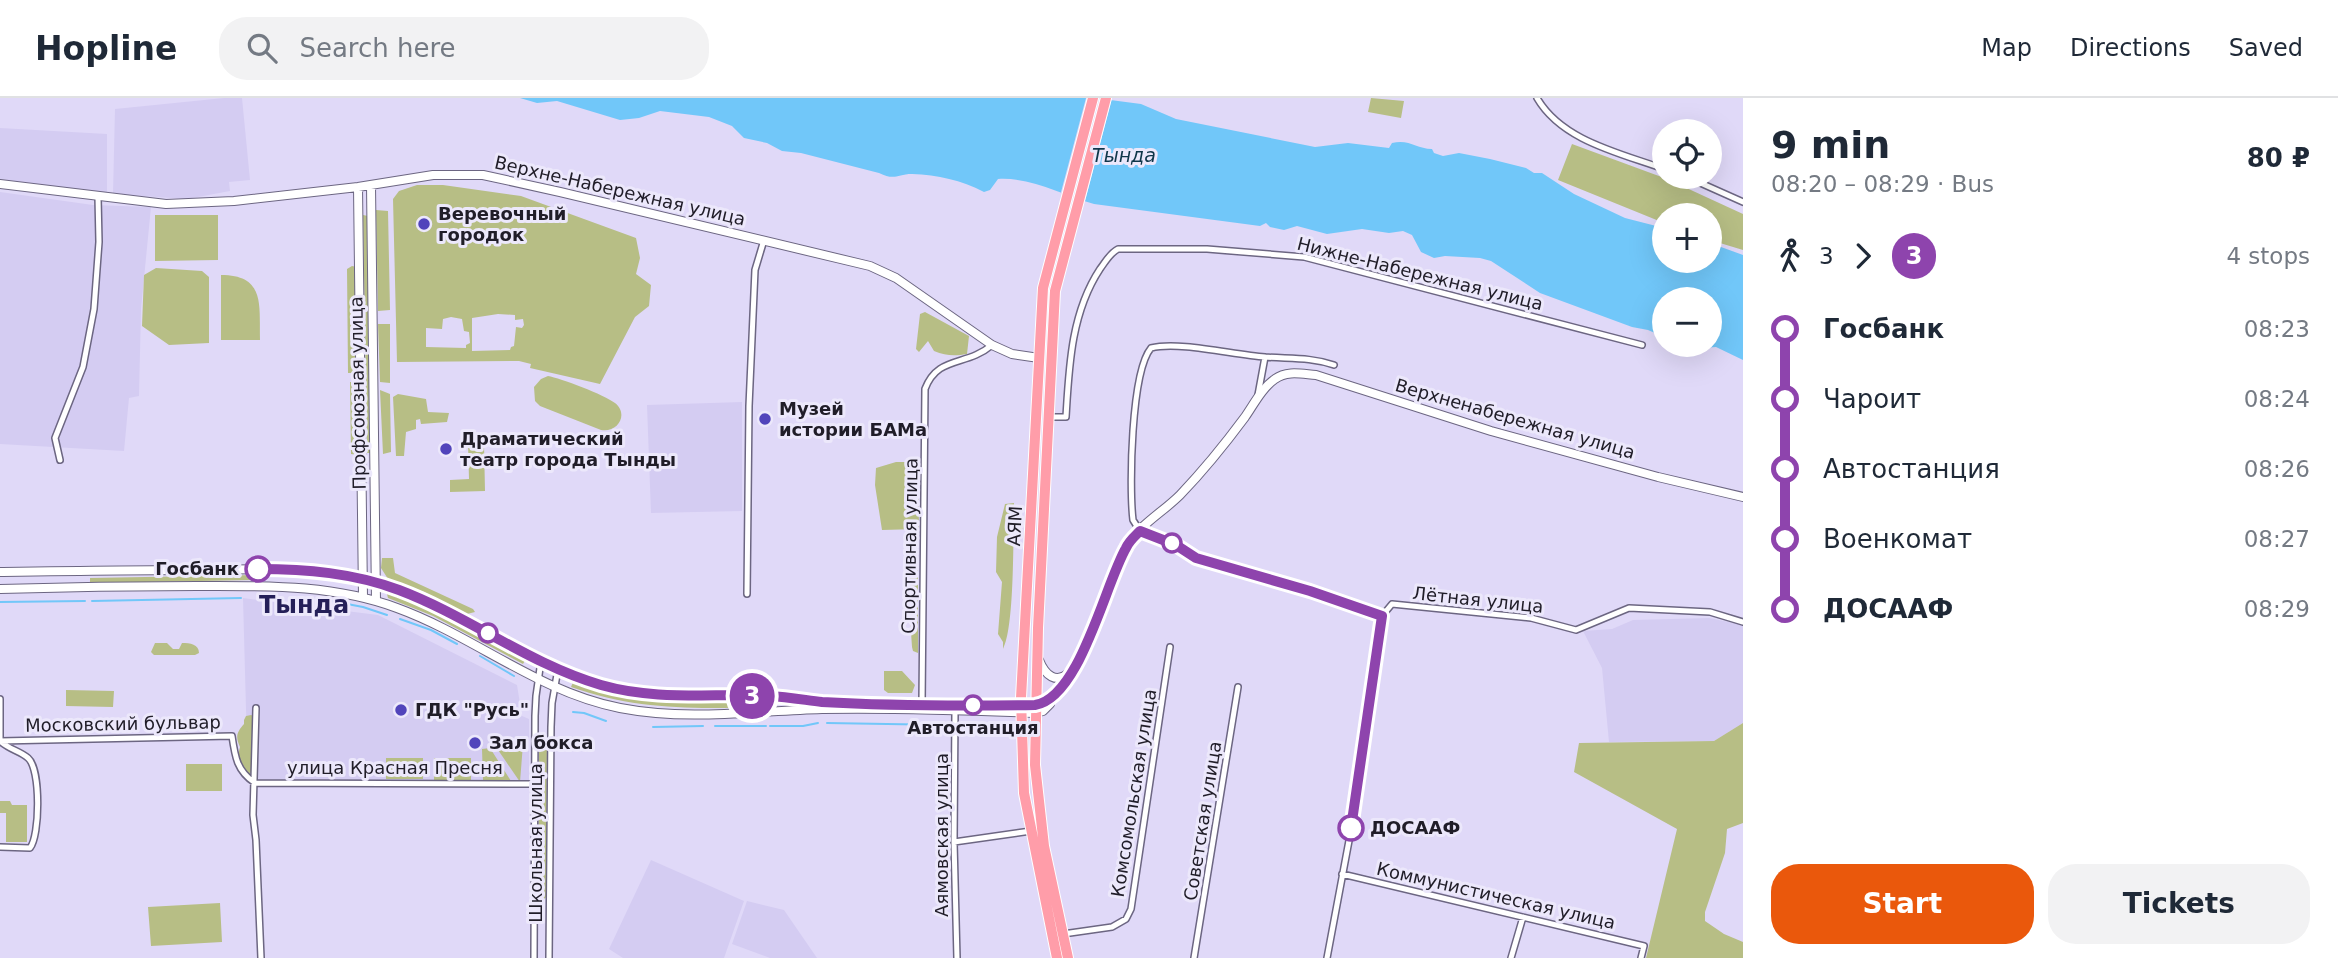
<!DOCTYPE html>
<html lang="en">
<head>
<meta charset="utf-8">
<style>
  body { margin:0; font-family:"DejaVu Sans",sans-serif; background:#f2f2f3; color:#1f2937; height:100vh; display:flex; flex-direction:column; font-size:26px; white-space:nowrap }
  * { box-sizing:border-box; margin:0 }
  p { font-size:23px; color:#747a83 }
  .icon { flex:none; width:38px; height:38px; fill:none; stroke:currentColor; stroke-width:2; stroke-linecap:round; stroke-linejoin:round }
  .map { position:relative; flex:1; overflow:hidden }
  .drawer { display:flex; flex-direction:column; background:#fff; width:595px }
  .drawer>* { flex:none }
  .badge { padding:0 14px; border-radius:23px; font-size:24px; line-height:46px }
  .buttons { position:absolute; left:1652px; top:21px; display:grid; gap:14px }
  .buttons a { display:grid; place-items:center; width:70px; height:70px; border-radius:50%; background:#fff; box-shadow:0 7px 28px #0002; font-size:35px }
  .map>.badge { position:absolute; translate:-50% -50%; box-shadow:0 0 0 4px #fff }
  .legs { display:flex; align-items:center; gap:10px; height:77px; padding:0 28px; font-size:23px }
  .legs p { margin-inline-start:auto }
  .head { display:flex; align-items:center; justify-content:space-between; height:119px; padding:0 28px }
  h1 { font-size:38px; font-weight:800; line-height:52px }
  .button { display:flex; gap:14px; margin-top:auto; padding:14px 28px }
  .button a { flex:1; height:80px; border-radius:28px; background:#ea580c; color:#fff; font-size:28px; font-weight:800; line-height:80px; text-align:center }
  .button a+a { background:#f2f2f3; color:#1f2937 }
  ul { padding:0 28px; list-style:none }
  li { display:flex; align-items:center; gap:24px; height:70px; font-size:26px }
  li i { display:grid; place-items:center; width:10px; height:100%; margin:0 9px; background:currentColor }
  li i::after { content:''; width:18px; height:18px; margin:-9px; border:5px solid; border-radius:50%; background:#fff }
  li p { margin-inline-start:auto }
  li:first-child i { background:linear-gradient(#0000 50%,currentColor 0) }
  li:last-child i { background:linear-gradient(currentColor 50%,#0000 0) }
  header { display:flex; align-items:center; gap:42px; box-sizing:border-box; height:98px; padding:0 35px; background:#fff; border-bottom:2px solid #e0e1e3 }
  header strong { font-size:33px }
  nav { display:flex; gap:38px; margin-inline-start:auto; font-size:24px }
  .search { width:490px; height:63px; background:#f2f2f3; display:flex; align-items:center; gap:18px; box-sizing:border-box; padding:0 24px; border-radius:28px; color:#747a83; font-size:26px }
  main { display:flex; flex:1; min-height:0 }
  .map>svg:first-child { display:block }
  .built { fill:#d4ccf2 }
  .green { fill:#b7be85; fill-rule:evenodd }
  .water { fill:#71c7f9 }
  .pier { fill:#e0d9f8 }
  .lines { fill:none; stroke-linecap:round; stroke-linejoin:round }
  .stream { stroke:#71c7f9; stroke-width:2 }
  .street-casing { stroke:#6c6682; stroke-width:8 }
  .secondary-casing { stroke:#6c6682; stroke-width:10 }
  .highway-casing { stroke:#fff; stroke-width:12 }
  .street { stroke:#fff; stroke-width:5 }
  .secondary { stroke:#fff; stroke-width:8 }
  .highway { stroke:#ff9da9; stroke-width:10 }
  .line-1-casing { stroke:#fff; stroke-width:16 }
  .line-1 { stroke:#8e44ad; stroke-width:10 }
  .poi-dot { fill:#5144bb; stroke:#ece8fb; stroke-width:2.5 }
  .stop-1-dot { fill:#fff; stroke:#8e44ad; stroke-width:3.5 }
  .labels { text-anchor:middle; stroke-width:6; stroke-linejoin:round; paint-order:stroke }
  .street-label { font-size:18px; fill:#201d28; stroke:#ece8fb }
  .poi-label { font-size:18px; font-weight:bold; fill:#201d28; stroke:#ece8fb; text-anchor:start }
  .stop-label { font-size:18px; font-weight:bold; fill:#201d28; stroke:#ece8fb; text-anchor:end }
  .water-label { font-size:19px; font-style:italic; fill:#0f364a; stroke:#ece8fb }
  .district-label { font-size:24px; font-weight:bold; fill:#241f58; stroke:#ece8fb }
</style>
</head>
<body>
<header>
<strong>Hopline</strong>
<div class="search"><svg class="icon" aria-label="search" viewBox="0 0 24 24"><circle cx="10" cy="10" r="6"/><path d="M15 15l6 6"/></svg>Search here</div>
<nav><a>Map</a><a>Directions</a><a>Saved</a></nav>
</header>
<main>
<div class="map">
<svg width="1743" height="860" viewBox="0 0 1743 860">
  <rect width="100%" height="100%" fill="#e0d9f8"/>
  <path class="built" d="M224 0H242L250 82 229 84 230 93 187 101 113 96 115 11Z
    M0 30 107 36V95L0 81Z
    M0 94 93 107 151 109 141 211 139 298 129 300 124 353 0 346Z
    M742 304V413L651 415 647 307Z
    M243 500 378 517 517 587 522 618 529 621V684L248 685Z
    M1709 520 1743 527V625L1714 643 1609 644 1602 570 1583 533 1612 531 1633 522Z
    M651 762 744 803 724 860H623L609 851Z
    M747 803 784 812 817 860H770L732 846Z"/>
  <path class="green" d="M1371 0 1404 3 1401 20 1368 14Z
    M1572 46 1667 81 1743 116V152L1710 142V117H1664V125L1558 82Z
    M417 87H443L521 98 636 140 640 160 636 176 651 187 649 208 635 219 600 286 530 270 531 266 519 263 397 264 393 101 399 93ZM498 216 515 217V222L523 221 524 227 522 230 516 229 514 248 511 249 510 252 472 253V220ZM451 219 462 221 464 233 469 234 470 245 466 247V250L426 249V230L442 231 443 221Z
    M376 112 388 113 390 212 378 213Z
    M155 117H218V162L155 163Z
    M363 117 368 118 371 355H367Z
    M352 168 357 169 358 275H348L347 171Z
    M156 170 202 173 209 179V245L169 247 142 228 144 177Z
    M221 177C266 177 259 208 260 242H221Z
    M925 214 969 238 967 256C955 258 946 258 934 253L928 243 919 254 916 251 920 216Z
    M378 226H390V285L380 284Z
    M548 278C560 280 605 297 615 305 629 316 618 335 601 332L540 308 535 303 534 289 541 281Z
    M350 284H358L359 357 351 356Z
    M380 292 390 296 391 354 383 356Z
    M398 296 426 301 428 314 449 315 447 324 421 326 420 321 416 322V331L406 334 404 358H396L393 299Z
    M468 345 484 346 485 393 450 394V382L469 381Z
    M896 364H918L919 431 882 432 875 387 876 370Z
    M1014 405C1013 435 1015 529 1003 551V544L998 536 1002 484 996 474 997 439 1005 406Z
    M382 460H393L395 475 473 511 475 514 467 516 424 494 388 481 381 470Z
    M911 463 918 464V555L913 553 912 549 907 476Z
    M259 477V482L90 485V480Z
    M389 495 451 521 526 561 523 566 433 518 388 500 387 496Z
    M155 545H167L173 551H179L182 545C190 545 199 546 199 555L195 557H154L151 554Z
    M884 573H902L915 587 912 595H888L884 592Z
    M573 584 618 598 647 603 761 605 763 606 762 609C694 611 636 612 571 589Z
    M66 592 114 593 113 609 66 608Z
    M251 617 254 618V667L250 676H245L238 657 240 649C235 638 237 634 244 626V622L246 618Z
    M1743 625V725L1727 731 1725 755 1705 814V823L1724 836 1743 844V860H1646L1677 731 1574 674 1579 645 1714 643Z
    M543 638 547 643 546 799 543 804 538 798 539 643Z
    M523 646 520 684 496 649Z
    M490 650 511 683 483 682 482 651Z
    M386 660H423V681H386Z
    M434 660H471V682H434Z
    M186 666H222V693H186Z
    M0 703H10L12 707H27V744H6V715H0Z
    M220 805 222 844 151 848 148 809Z"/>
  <path class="water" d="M520 0H1095L1141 6 1176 21 1315 49 1348 45 1389 50 1392 45C1410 41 1416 51 1432 51L1434 55 1443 58 1459 55 1490 61 1526 70 1534 75H1542L1574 96 1625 120 1664 130V163H1710V145L1743 157V262L1716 249 1703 250 1691 247H1710V201H1664V239L1648 232 1632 229 1540 195 1491 163 1480 160 1445 158 1434 160 1421 154 1412 137 1403 133 1389 135 1362 131 1327 136 1297 128 1284 132 1270 129 1266 125 1260 128 1094 106C1062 97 1032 79 998 81L990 92 984 94C961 82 938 77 912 76 897 76 895 83 879 75L801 55 782 53 767 45 744 40 732 28 709 19 660 13 639 20 620 22 557 3 537 5Z"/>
  <path class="pier" d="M1086 0H1112L1084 107 1060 98Z"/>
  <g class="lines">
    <path class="stream" d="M326 502 363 509 387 517
      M92 503 241 500
      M0 504 85 503
      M400 521 431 532 457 546
      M480 558 514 578
      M573 614 584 615 606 623
      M827 625 947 627
      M715 628H766
      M770 628H803L818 625
      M653 629 703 628"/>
    <g class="street-casing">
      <path id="street" d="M1537 0C1562 43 1620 55 1664 71
        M1687 79 1743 104
        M1334 267C1310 259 1289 261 1265 259 1234 257 1179 243 1151 250 1131 274 1129 390 1133 422L1140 433 1172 445 1196 460 1310 493 1382 518
        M1258 297 1265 259
        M1050 319H1066C1069 269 1071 215 1100 171 1106 163 1110 155 1118 151H1207L1304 159 1642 247
        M60 362 55 340 83 269 94 211 99 144 98 99
        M747 496 749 308 755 172 764 142
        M1382 518 1392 506 1531 520 1576 532 1629 510 1710 514 1743 524
        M0 601V643C8 651 20 653 28 660 41 671 40 738 30 750L0 749
        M922 606 925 291C938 257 966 269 992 247
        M256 610 253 717 256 742 261 860
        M955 613 954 744 957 860
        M0 643 232 638C235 659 237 673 255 685L534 686
        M954 744 1031 733
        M1342 776 1644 848 1641 860
        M1063 836 1112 829 1126 821 1131 811 1170 549
        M534 860 535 618 536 598 541 563
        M549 860 551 629 552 605 558 571
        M1194 860 1238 589
        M1327 860 1354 716 1382 518
        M1511 860 1523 819"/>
    </g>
    <g class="secondary-casing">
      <path id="secondary" d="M0 86 166 106 234 103 358 89 433 77H483L560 94 870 168 896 180 992 247 1012 256 1039 260
        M371 87 376 503
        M358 89 363 499
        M0 474C68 473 135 472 202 472 261 471 321 468 377 485 463 510 533 572 620 592 669 603 719 595 769 598 787 598 804 602 822 604 892 608 964 608 1035 607 1081 600 1104 486 1126 449 1138 428 1163 414 1180 397 1203 373 1225 346 1245 319 1254 306 1262 290 1275 281 1287 272 1302 276 1316 277L1491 333 1658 379 1743 399
        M0 491C66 489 131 488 197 488 265 488 332 486 397 510 474 538 538 594 620 610 687 623 754 613 822 611 893 610 964 612 1035 615L1043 613 1050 606
        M1039 562C1045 577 1056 587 1070 574"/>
    </g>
    <g class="highway-casing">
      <path id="highway" d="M1057 860 1024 695 1021 600 1043 190 1093 0
        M1068 860 1044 748 1035 667 1038 530 1055 193 1106 0"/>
    </g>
    <use href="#street" class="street"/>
    <use href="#secondary" class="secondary"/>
    <use href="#highway" class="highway"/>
  </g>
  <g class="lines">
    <g class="line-1-casing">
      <path id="line-1" d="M258 471C306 471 354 475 399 492 468 518 529 566 601 587 657 603 712 595 770 598 787 599 805 602 822 604 893 608 965 608 1035 607 1080 600 1105 486 1126 450 1129 443 1135 438 1140 433L1176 447 1196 460 1310 493 1382 518 1351 730"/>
    </g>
    <use href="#line-1" class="line-1"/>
  </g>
  <g class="poi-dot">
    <circle cx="424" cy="126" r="7"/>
    <circle cx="765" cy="321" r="7"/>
    <circle cx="446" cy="351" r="7"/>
    <circle cx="401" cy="612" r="7"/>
    <circle cx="475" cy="645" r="7"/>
  </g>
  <g class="stop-1-dot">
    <circle cx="1172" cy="445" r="9"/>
    <circle cx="258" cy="471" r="12"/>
    <circle cx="488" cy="535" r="9"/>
    <circle cx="973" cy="607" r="9"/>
    <circle cx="1351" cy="730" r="12"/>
  </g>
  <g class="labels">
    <g class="street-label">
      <text transform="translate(620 93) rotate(13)" y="6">Верхне-Набережная улица</text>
      <text transform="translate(1420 176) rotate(14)" y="6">Нижне-Набережная улица</text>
      <text transform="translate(358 295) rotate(-91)" y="6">Профсоюзная улица</text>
      <text transform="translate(1515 321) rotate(16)" y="6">Верхненабережная улица</text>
      <text transform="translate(1015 428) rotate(-87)" y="6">АЯМ</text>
      <text transform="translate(910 448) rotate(-89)" y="6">Спортивная улица</text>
      <text transform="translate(1478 502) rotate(6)" y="6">Лётная улица</text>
      <text transform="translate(123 626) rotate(-1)" y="6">Московский бульвар</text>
      <text x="395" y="676">улица Красная Пресня</text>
      <text transform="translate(1134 695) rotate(-81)" y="6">Комсомольская улица</text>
      <text transform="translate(1203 723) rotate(-81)" y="6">Советская улица</text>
      <text transform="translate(942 737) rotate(-90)" y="6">Аямовская улица</text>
      <text transform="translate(536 745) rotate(-90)" y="6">Школьная улица</text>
      <text transform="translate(1496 798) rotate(13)" y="6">Коммунистическая улица</text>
    </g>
    <g class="poi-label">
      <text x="438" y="122">Веревочный<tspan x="438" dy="21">городок</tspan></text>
      <text x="779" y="317">Музей<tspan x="779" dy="21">истории БАМа</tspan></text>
      <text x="460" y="347">Драматический<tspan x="460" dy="21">театр города Тынды</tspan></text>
      <text x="415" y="618">ГДК "Русь"</text>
      <text x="489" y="651">Зал бокса</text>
    </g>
    <g class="stop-label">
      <text x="239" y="477">Госбанк</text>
      <text x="973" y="636" text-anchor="middle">Автостанция</text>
      <text x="1370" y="736" text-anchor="start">ДОСААФ</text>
    </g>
    <g class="water-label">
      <text x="1124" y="64">Тында</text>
    </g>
    <g class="district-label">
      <text x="304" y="515">Тында</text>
    </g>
  </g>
</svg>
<div class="buttons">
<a><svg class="icon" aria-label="locate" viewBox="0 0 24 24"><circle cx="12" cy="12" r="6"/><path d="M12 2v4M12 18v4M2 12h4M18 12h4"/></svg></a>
<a>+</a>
<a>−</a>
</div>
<b class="badge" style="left:752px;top:598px;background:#8e44ad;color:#fff">3</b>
</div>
<section class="drawer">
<div class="head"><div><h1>9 min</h1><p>08:20 – 08:29 · Bus</p></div><b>80 ₽</b></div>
<div class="legs"><svg class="icon" aria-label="walk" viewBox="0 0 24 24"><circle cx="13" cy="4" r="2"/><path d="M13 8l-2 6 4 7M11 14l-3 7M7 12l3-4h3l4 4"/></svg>3<svg class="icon" aria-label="forward" viewBox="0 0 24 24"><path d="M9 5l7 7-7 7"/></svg><b class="badge" style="background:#8e44ad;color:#fff">3</b><p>4 stops</p></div>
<ul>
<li><i style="color:#8e44ad"></i><b>Госбанк</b><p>08:23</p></li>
<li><i style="color:#8e44ad"></i><span>Чароит</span><p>08:24</p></li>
<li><i style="color:#8e44ad"></i><span>Автостанция</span><p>08:26</p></li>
<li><i style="color:#8e44ad"></i><span>Военкомат</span><p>08:27</p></li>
<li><i style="color:#8e44ad"></i><b>ДОСААФ</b><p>08:29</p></li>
</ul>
<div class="button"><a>Start</a><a>Tickets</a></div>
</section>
</main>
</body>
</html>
